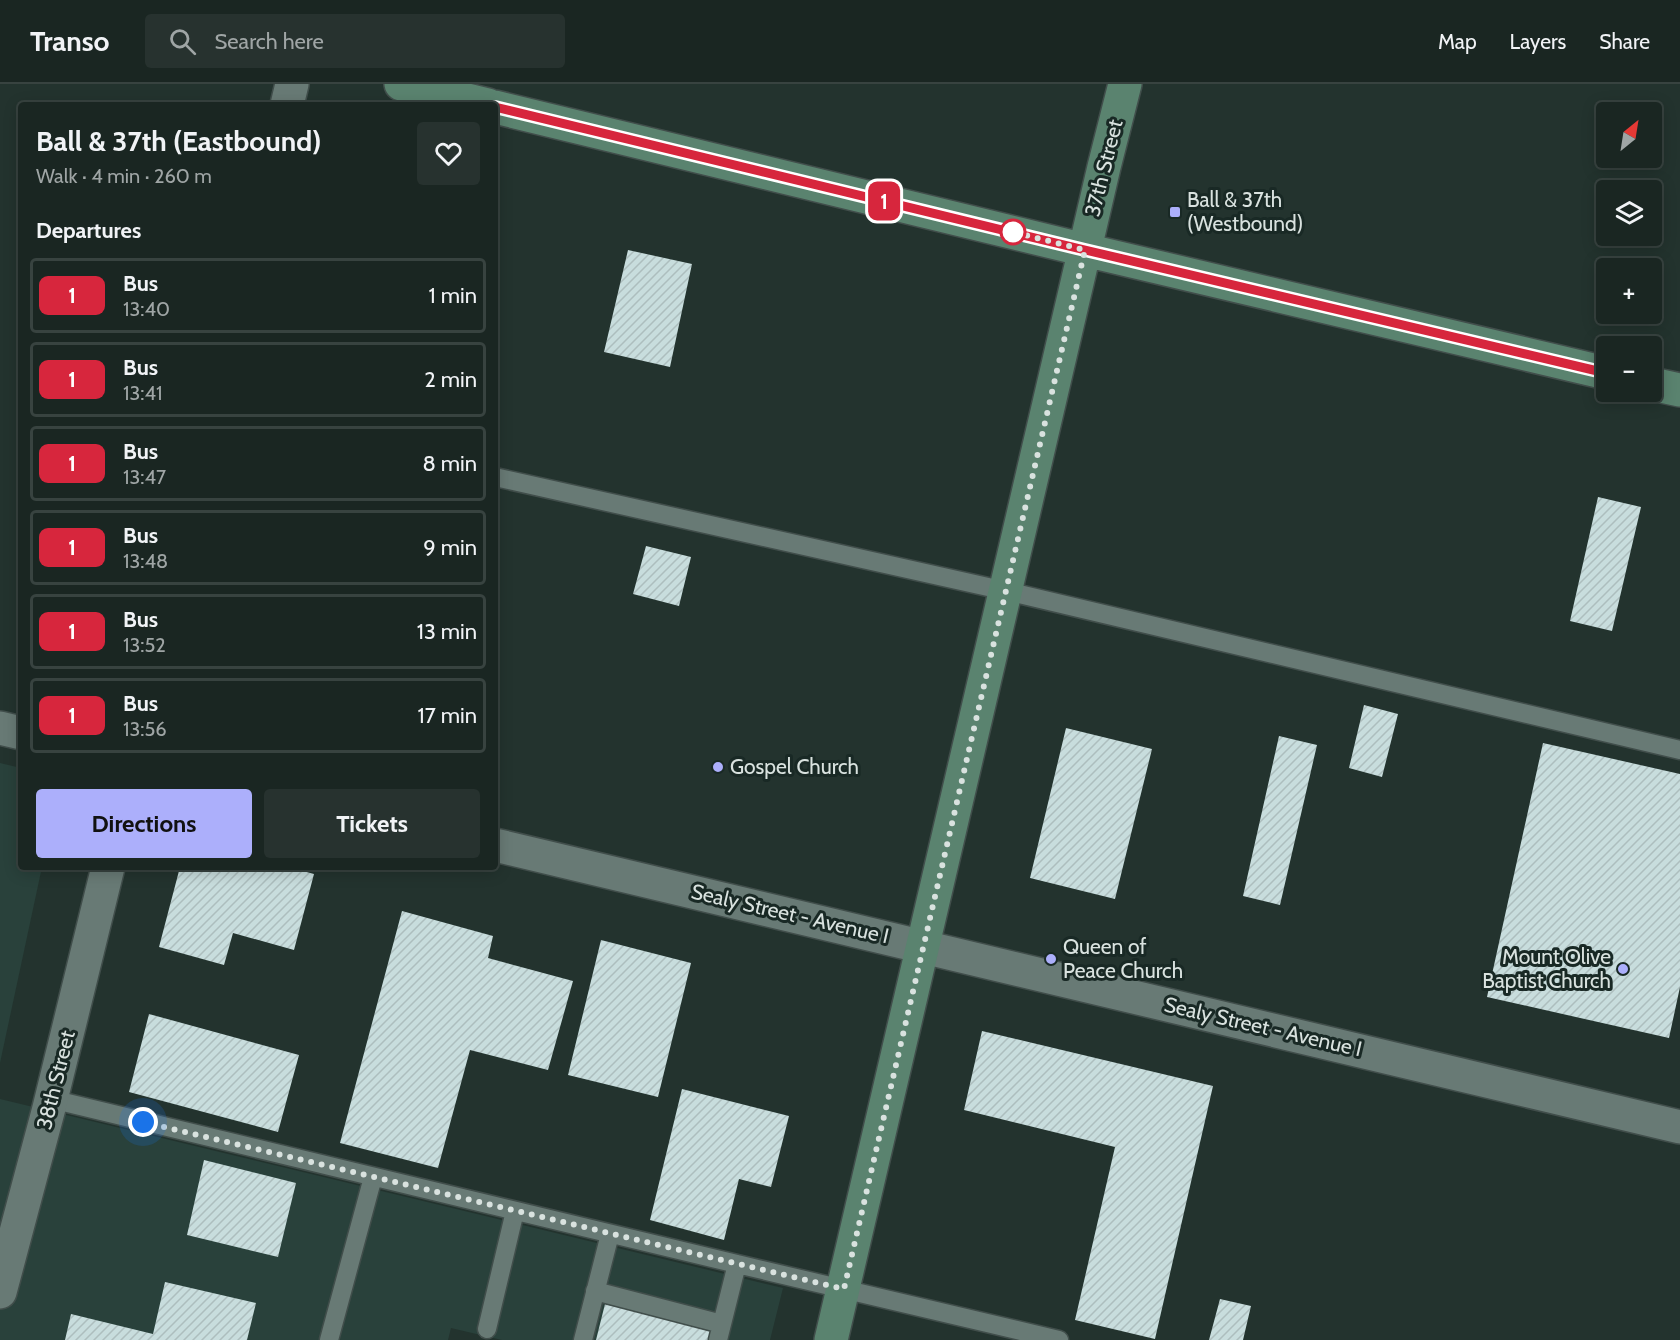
<!DOCTYPE html>
<html lang="en">
<head>
<meta charset="utf-8">
<style>
  body { margin:0; font-family:Cabin,sans-serif; background:#27322f; color:#f1f3f6; height:100vh; display:flex; flex-direction:column; font-size:22px; white-space:nowrap }
  * { box-sizing:border-box; margin:0 }
  p { font-size:20px; color:#9fa5a5 }
  .icon { flex:none; width:33px; height:33px; fill:none; stroke:currentColor; stroke-width:2; stroke-linecap:round; stroke-linejoin:round }
  .map { position:relative; flex:1; overflow:hidden }
  .sheet { position:absolute; left:18px; top:18px; width:480px; height:768px; display:flex; flex-direction:column; background:#1a2622; border-radius:6px; box-shadow:0 3px 15px #0003,0 0 0 2px #384340 }
  .sheet>* { flex:none }
  .badge { padding:0 12px; border-radius:9px; font-size:21px; line-height:39px }
  .needle { width:39px; rotate:30deg }
  .fabs { position:absolute; left:1596px; top:18px; display:grid; gap:12px }
  .fabs a { display:grid; place-items:center; width:66px; height:66px; border-radius:6px; background:#1a2622; box-shadow:0 3px 15px #0003,0 0 0 2px #384340; font-size:30px }
  .you { position:absolute; width:30px; height:30px; margin:-15px; border:4px solid #fff; border-radius:50%; background:#1a73e8; box-shadow:0 0 0 9px #1a73e833 }
  .map>.badge { position:absolute; translate:-50% -50%; box-shadow:0 0 0 3px #fff }
  h2 { padding:0 18px; font-size:22px; line-height:54px }
  .round { display:grid; place-items:center; flex:none; width:63px; height:63px; border-radius:6px; background:#27322f }
  .overview { display:flex; align-items:center; justify-content:space-between; height:102px; padding:0 18px }
  h1 { font-size:28px; font-weight:800; line-height:45px }
  .action { display:flex; gap:12px; margin-top:auto; padding:12px 18px }
  .action a { flex:1; height:69px; border-radius:6px; background:#acaffb; color:#111; font-size:24px; font-weight:800; line-height:69px; text-align:center }
  .action a+a { background:#27322f; color:#f1f3f6 }
  ul { padding:0; list-style:none }
  li { display:flex; align-items:center; gap:18px; height:75px; margin:0 12px 9px; padding:0 6px; border:3px solid #384340; border-radius:6px }
  li div { flex:1 }
  li b { display:block; font-size:22px }
  li em { font-style:normal }
  li .badge { min-width:66px; font-weight:700; text-align:center }
  header { display:flex; align-items:center; gap:36px; box-sizing:border-box; height:84px; padding:0 30px; background:#1a2622; border-bottom:2px solid #384340 }
  header strong { font-size:28px }
  nav { display:flex; gap:33px; margin-inline-start:auto; font-size:21px }
  .search { width:420px; height:54px; background:#27322f; display:flex; align-items:center; gap:15px; box-sizing:border-box; padding:0 21px; border-radius:6px; color:#9fa5a5; font-size:22px }
  .map>svg:first-child { display:block }
  .built { fill:#29413b }
  .building { fill:url(#building-hatch) }
  .lines { fill:none; stroke-linecap:round; stroke-linejoin:round }
  .lane-casing { stroke:#414e4b; stroke-width:21 }
  .street-casing { stroke:#414e4b; stroke-width:36 }
  .secondary-casing { stroke:#414e4b; stroke-width:36 }
  .lane { stroke:#687a75; stroke-width:18 }
  .street { stroke:#687a75; stroke-width:33 }
  .secondary { stroke:#5a836f; stroke-width:33 }
  .line-casing { stroke:#fff; stroke-width:14 }
  .line { stroke:#d7263d; stroke-width:9 }
  .walk { stroke:#d9e2df; stroke-width:6; stroke-dasharray:0 10.8 }
  .poi-dot { fill:#acaffb; stroke:#192925; stroke-width:2 }
  .stop-dot { fill:#fff; stroke:#d7263d; stroke-width:3 }
  .labels { text-anchor:middle; stroke-width:6; stroke-linejoin:round; paint-order:stroke }
  .street-label { font-size:21px; fill:#d9e2df; stroke:#192925 }
  .poi-label { font-size:21px; fill:#d9e2df; stroke:#192925; text-anchor:start }
</style>
</head>
<body>
<header>
<strong>Transo</strong>
<div class="search"><svg class="icon" aria-label="search" viewBox="0 0 24 24"><circle cx="10" cy="10" r="6"/><path d="M15 15l6 6"/></svg>Search here</div>
<nav><a>Map</a><a>Layers</a><a>Share</a></nav>
</header>
<div class="map">
<svg width="1680" height="1256" viewBox="0 0 1680 1256">
  <defs>
    <pattern id="building-hatch" width="6" height="6" patternUnits="userSpaceOnUse" patternTransform="scale(1.5)"><rect width="6" height="6" fill="#c8dddd"/><path d="M-1 1l2-2M0 6l6-6M5 7l2-2" fill="none" stroke="#adbebe"/></pattern>
  </defs>
  <rect width="100%" height="100%" fill="#23332e"/>
  <path class="built" d="M0 679 21 684V783H42L0 979Z
    M0 1015 783 1204 770 1256H502L451 1244 448 1256H0Z"/>
  <path class="building" d="M628 166 692 180 670 283 604 268Z
    M1598 413 1641 423 1612 547 1570 537Z
    M646 462 691 473 679 522 633 510Z
    M1364 621 1398 630 1382 693 1349 684Z
    M1066 644 1152 665 1115 815 1030 794Z
    M1279 652 1317 661 1280 821 1243 812Z
    M1543 659 1680 690V903L1669 954 1487 913Z
    M180 783H288L314 790 294 866 233 849 224 881 159 863Z
    M402 827 493 852 488 874 573 897 548 986 470 966 438 1084 340 1059Z
    M601 856 691 879 658 1013 568 991Z
    M149 930 299 971 278 1048 129 1008Z
    M982 947 1213 1002 1155 1255 1075 1236 1115 1063 964 1026Z
    M682 1005 789 1032 771 1103 739 1095 724 1156 650 1136Z
    M204 1076 296 1099 278 1173 187 1151Z
    M165 1198 256 1219 247 1256H65L71 1230 153 1250Z
    M1220 1215 1251 1222 1243 1256H1209Z
    M605 1220 711 1246 709 1256H596Z"/>
  <g class="lines">
    <g class="lane-casing">
      <path id="lane" d="M495 393 1006 507 1680 666
        M51 1015 737 1180 1059 1256
        M595 1207 722 1240 718 1256
        M722 1240 737 1180
        M487 1245 515 1127
        M329 1256 373 1093
        M583 1256 610 1150"/>
    </g>
    <g class="street-casing">
      <path id="street" d="M287 21 292 0
        M0 644 21 649
        M495 761 1680 1043
        M0 1208 49 1024 108 783"/>
    </g>
    <g class="secondary-casing">
      <path id="secondary" d="M401 0 488 21
        M495 23 1085 166 1606 289
        M1652 300 1680 306
        M831 1256 1104 83 1125 0"/>
    </g>
    <use href="#lane" class="lane"/>
    <use href="#street" class="street"/>
    <use href="#secondary" class="secondary"/>
  </g>
  <g class="lines">
    <g class="line-casing">
      <path id="line" d="M495 23 1085 166 1606 289"/>
    </g>
    <use href="#line" class="line"/>
    <path class="walk" d="M143 1038 844 1205 1085 166 1013 148"/>
  </g>
  <g class="poi-dot">
    <rect x="1169" y="122" width="12" height="12" rx="3"/>
    <circle cx="718" cy="683" r="6"/>
    <circle cx="1051" cy="875" r="6"/>
    <circle cx="1623" cy="885" r="6"/>
  </g>
  <circle class="stop-dot" cx="1013" cy="148" r="12"/>
  <g class="labels">
    <g class="street-label">
      <text transform="translate(1104 84) rotate(-76)" y="7">37th Street</text>
      <text transform="translate(790 830) rotate(13)" y="7">Sealy Street - Avenue I</text>
      <text transform="translate(1263 943) rotate(13)" y="7">Sealy Street - Avenue I</text>
      <text transform="translate(56 996) rotate(-76)" y="7">38th Street</text>
    </g>
    <g class="poi-label">
      <text x="1187" y="123">Ball &amp; 37th<tspan x="1187" dy="24">(Westbound)</tspan></text>
      <text x="730" y="690">Gospel Church</text>
      <text x="1063" y="870">Queen of<tspan x="1063" dy="24">Peace Church</tspan></text>
      <text x="1611" y="880" text-anchor="end">Mount Olive<tspan x="1611" dy="24">Baptist Church</tspan></text>
    </g>
  </g>
</svg>
<div class="fabs">
<a><svg class="needle" viewBox="-14 -14 28 28"><path d="M0-13l5 13h-10z" fill="#e53935"/><path d="M0 13l5-13h-10z" fill="#9fa5a5"/></svg></a>
<a><svg class="icon" aria-label="layers" viewBox="0 0 24 24"><path d="M12 4l9 5-9 5-9-5zM3 14l9 5 9-5"/></svg></a>
<a>+</a>
<a>−</a>
</div>
<div class="you" style="left:143px;top:1038px"></div>
<b class="badge" style="left:884px;top:117px;background:#d7263d;color:#fff">1</b>
<section class="sheet">
<div class="overview"><div><h1>Ball &amp; 37th (Eastbound)</h1><p>Walk · 4 min · 260 m</p></div><a class="round"><svg class="icon" aria-label="heart" viewBox="0 0 24 24"><path d="M12 20l-8-8c-3-5 5-10 8-4 3-6 11-1 8 4z"/></svg></a></div>
<h2>Departures</h2>
<ul>
<li><span class="badge" style="background:#d7263d;color:#fff">1</span><div><b>Bus</b><p>13:40</p></div><em>1 min</em></li>
<li><span class="badge" style="background:#d7263d;color:#fff">1</span><div><b>Bus</b><p>13:41</p></div><em>2 min</em></li>
<li><span class="badge" style="background:#d7263d;color:#fff">1</span><div><b>Bus</b><p>13:47</p></div><em>8 min</em></li>
<li><span class="badge" style="background:#d7263d;color:#fff">1</span><div><b>Bus</b><p>13:48</p></div><em>9 min</em></li>
<li><span class="badge" style="background:#d7263d;color:#fff">1</span><div><b>Bus</b><p>13:52</p></div><em>13 min</em></li>
<li><span class="badge" style="background:#d7263d;color:#fff">1</span><div><b>Bus</b><p>13:56</p></div><em>17 min</em></li>
</ul>
<div class="action"><a>Directions</a><a>Tickets</a></div>
</section>
</div>
</body>
</html>
